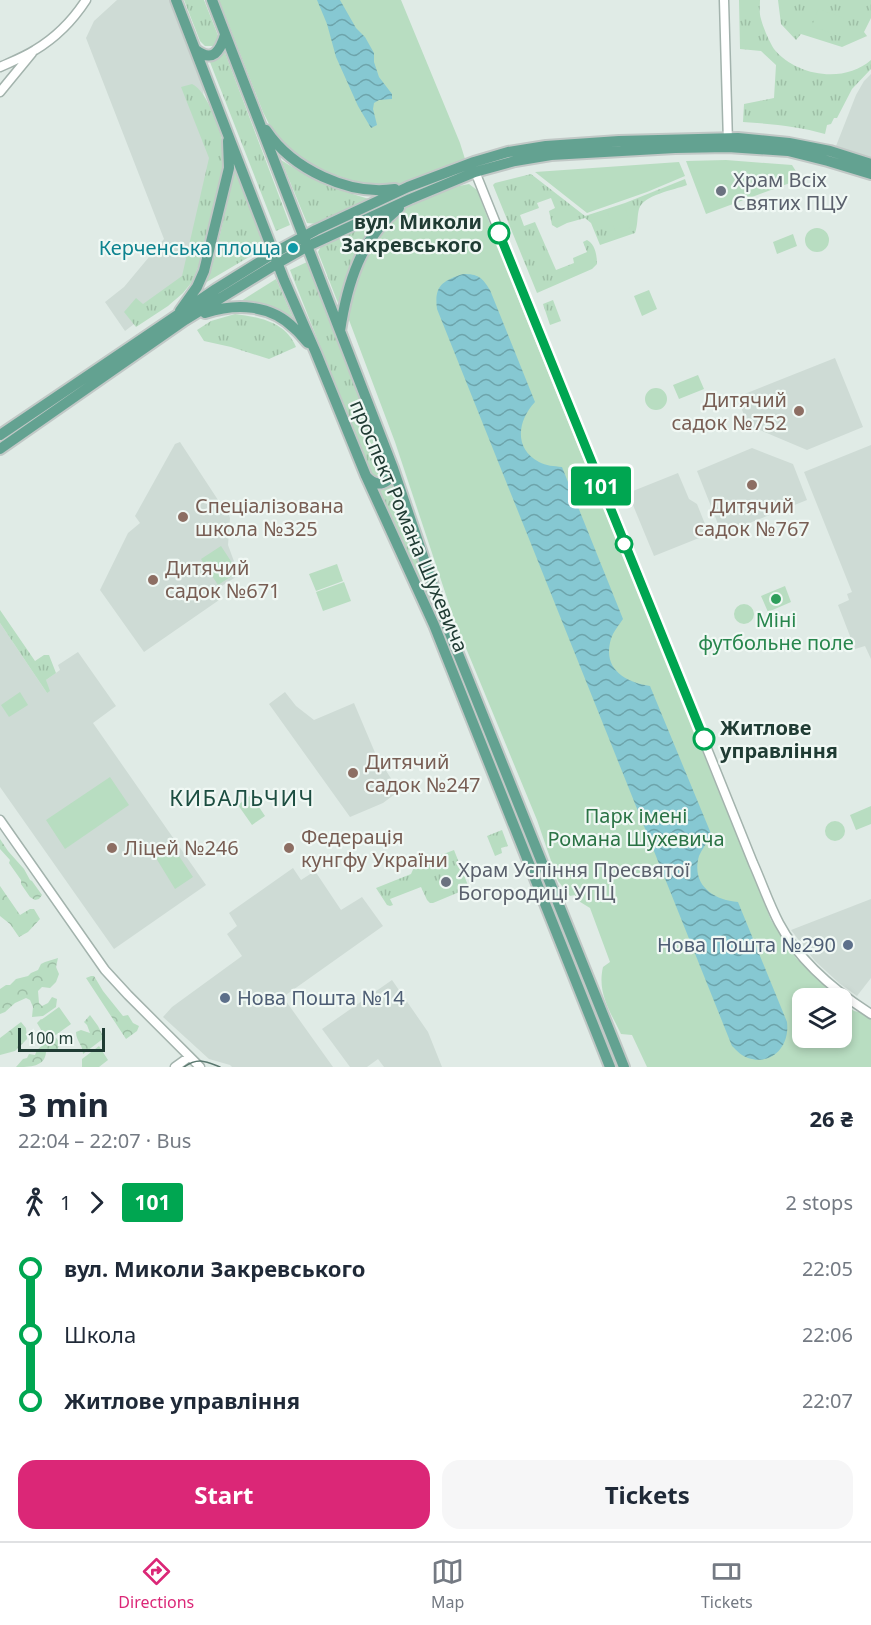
<!DOCTYPE html>
<html lang="en">
<head>
<meta charset="utf-8">
<style>
  body { margin:0; font-family:"Noto Sans",sans-serif; background:#f6f6f7; color:#1f2937; height:100vh; display:flex; flex-direction:column; font-size:22px; white-space:nowrap }
  * { box-sizing:border-box; margin:0 }
  p { font-size:20px; color:#747a83 }
  .icon { flex:none; width:33px; height:33px; fill:none; stroke:currentColor; stroke-width:2; stroke-linecap:round; stroke-linejoin:round }
  .map { position:relative; height:1067px; overflow:hidden }
  .details { display:flex; flex-direction:column; background:#fff; flex:1 }
  .details>* { flex:none }
  .badge { padding:0 12px; border-radius:4px; font-size:21px; line-height:39px }
  .controls { position:absolute; left:792px; top:988px; display:grid; gap:12px }
  .controls a { display:grid; place-items:center; width:60px; height:60px; border-radius:12px; background:#fff; box-shadow:0 3px 9px #0003; font-size:30px }
  .scale { position:absolute; left:18px; bottom:15px; width:87px; box-sizing:border-box; padding-left:6px; border:3px solid #203c34; border-top:0; font-size:16px; line-height:21px; white-space:nowrap; color:#203c34; -webkit-text-stroke:4px #f0f8f4; paint-order:stroke }
  .map>.badge { position:absolute; translate:-50% -50%; box-shadow:0 0 0 3px #fff }
  .legs { display:flex; align-items:center; gap:9px; height:66px; padding:0 18px; font-size:20px }
  .legs p { margin-inline-start:auto }
  .headline { display:flex; align-items:center; justify-content:space-between; height:102px; padding:0 18px }
  h1 { font-size:33px; font-weight:700; line-height:45px }
  .cta { display:flex; gap:12px; margin-top:auto; padding:12px 18px }
  .cta a { flex:1; height:69px; border-radius:18px; background:#db2777; color:#fff; font-size:24px; font-weight:700; line-height:69px; text-align:center }
  .cta a+a { background:#f6f6f7; color:#1f2937 }
  ul { padding:0 18px; list-style:none }
  li { display:flex; align-items:center; gap:21px; height:66px; font-size:22px }
  li i { display:grid; place-items:center; width:9px; height:100%; margin:0 8px; background:currentColor }
  li i::after { content:''; width:15px; height:15px; margin:-8px; border:4px solid; border-radius:50%; background:#fff }
  li p { margin-inline-start:auto }
  li:first-child i { background:linear-gradient(#0000 50%,currentColor 0) }
  li:last-child i { background:linear-gradient(currentColor 50%,#0000 0) }
  .menu { display:flex; justify-content:space-around; align-items:center; height:84px; border-top:2px solid #e0e1e3; background:#fff; font-size:16px; color:#747a83 }
  .menu a { display:grid; justify-items:center; gap:3px }
  .menu .current { color:#db2777 }
  .map>svg:first-child { display:block }
  .built { fill:#cedbd5 }
  .grass { fill:url(#grass-tufts) }
  .forest { fill:url(#forest-crowns) }
  .park { fill:#b8ddc1 }
  .water { fill:url(#water-waves) }
  .lines { fill:none; stroke-linecap:round; stroke-linejoin:round }
  .minor-casing { stroke:#a3b3ad; stroke-width:11 }
  .major-casing { stroke:#c1c8c6; stroke-width:14 }
  .minor { stroke:#fff; stroke-width:8 }
  .major { stroke:#63a291; stroke-width:10 }
  .tram { stroke:#5a786f; stroke-width:1.5 }
  .line-1-casing { stroke:#fff; stroke-width:14 }
  .line-1 { stroke:#00a651; stroke-width:9 }
  .worship-dot { fill:#6b7280; stroke:#f0f8f4; stroke-width:2 }
  .stop-1-dot { fill:#fff; stroke:#00a651; stroke-width:3 }
  .culture-dot { fill:#0f9aa8; stroke:#f0f8f4; stroke-width:2 }
  .education-dot { fill:#8d6e63; stroke:#f0f8f4; stroke-width:2 }
  .leisure-dot { fill:#2e9e5b; stroke:#f0f8f4; stroke-width:2 }
  .service-dot { fill:#5c6f8a; stroke:#f0f8f4; stroke-width:2 }
  .labels { text-anchor:middle; stroke-width:4.5; stroke-linejoin:round; paint-order:stroke }
  .worship-label { font-size:20px; fill:#5b616d; stroke:#f0f8f4; text-anchor:start }
  .stop-label { font-size:20px; font-weight:bold; fill:#203c34; stroke:#f0f8f4; text-anchor:end }
  .culture-label { font-size:20px; fill:#0d838f; stroke:#f0f8f4; text-anchor:end }
  .education-label { font-size:20px; fill:#785e54; stroke:#f0f8f4; text-anchor:start }
  .street-label { font-size:20px; fill:#203c34; stroke:#f0f8f4 }
  .leisure-label { font-size:20px; fill:#27864d; stroke:#f0f8f4 }
  .park-label { font-size:20px; fill:#2a7345; stroke:#f0f8f4 }
  .service-label { font-size:20px; fill:#4e5e75; stroke:#f0f8f4; text-anchor:end }
  .quarter-label { font-size:22px; letter-spacing:1.5px; fill:#1c4e41; stroke:#f0f8f4 }
</style>
</head>
<body>
<div class="map">
<svg width="871" height="1067" viewBox="0 0 871 1067">
  <defs>
    <pattern id="grass-tufts" width="24" height="20" patternUnits="userSpaceOnUse" patternTransform="scale(1.5)"><rect width="24" height="20" fill="#b8ddc1"/><path d="M3 7l-1-3M5 7V3M7 7l1-3M15 17l-1-3M17 17v-4M19 17l1-3" fill="none" stroke="#9ebfa6"/></pattern>
    <pattern id="forest-crowns" width="20" height="18" patternUnits="userSpaceOnUse" patternTransform="scale(1.5)"><rect width="20" height="18" fill="#b8ddc1"/><path d="M2 6a3 3 0 1 1 6 0M12 15a3 3 0 1 1 6 0" fill="none" stroke="#9ebfa6"/></pattern>
    <pattern id="water-waves" width="16" height="10" patternUnits="userSpaceOnUse" patternTransform="scale(1.5)"><rect width="16" height="10" fill="#86c8d2"/><path d="M0 5q4-4 8 0t8 0" fill="none" stroke="#6da4ab"/></pattern>
  </defs>
  <rect width="100%" height="100%" fill="#e0ebe6"/>
  <path class="built" d="M117 0H171L204 84 203 99 221 147 186 284 125 331 105 302 124 287 164 239 86 38 94 21Z
    M871 74V158L836 146 856 95 864 81Z
    M835 358 863 427 807 450 748 425 737 397Z
    M180 442 218 500 225 504 230 518 228 545 239 575 217 589 222 598 144 652 100 590 128 533 140 523 135 516 175 444Z
    M871 445V659L865 646 855 649 838 605 849 600 847 594 852 592 804 472Z
    M752 448 793 464 807 500 722 534 697 471Z
    M678 473 689 499 697 504 709 534 654 556 628 493Z
    M0 623 47 693 46 680 60 670 58 665 78 652 116 706 93 723 206 885 114 949 0 787Z
    M285 692 296 706 314 720 354 703 376 755 399 791 383 803 350 817 269 704Z
    M293 868 301 880 315 871 341 910 362 897 383 926 283 997 333 1067H232L230 1065 209 1059 163 1017 172 1007 242 956 227 934 237 926 229 913Z
    M871 899V978L857 996 839 983 815 961 791 930Z
    M392 980 428 1032 442 1067H384L378 1059 367 1067H350L322 1029Z"/>
  <path class="grass" d="M184 0H204L219 38 214 46H205L200 41Z
    M739 0H760C760 6 759 13 761 19 763 27 769 41 774 49 796 76 844 84 871 60V69L852 89 837 118H834L831 124 827 125 825 134C798 126 771 124 743 122L744 104 774 98 776 65 761 51 740 49Z
    M778 0H871V18L864 32 867 36 842 47 801 34 796 40 781 24Z
    M224 50 290 225 276 231 208 57Z
    M192 84C208 91 223 136 225 153 225 157 225 162 225 167L199 265 192 282 183 293 168 306 136 327 124 312 136 298 143 304 182 276 209 158 181 87Z
    M281 160C309 178 338 190 369 199L317 224 307 223Z
    M235 169 262 238V244L259 251 205 283 215 256Z
    M531 174 585 216 625 203 685 179 687 185C674 190 643 195 639 209 637 216 638 225 635 233L600 245 591 223 585 218 567 223 557 228 552 225 549 211 555 208 551 198 537 203 539 208 520 215 524 226 535 222 556 270 574 263 573 258 587 252 583 242 587 240C595 244 597 255 597 264L592 269 537 293 493 185 495 183Z
    M375 220C360 246 348 274 338 303L318 252 321 246Z
    M307 262 389 470 387 475 379 479 371 475 290 270Z
    M276 279 294 320 266 306 241 301Z
    M553 300 561 321 550 325 543 304Z
    M235 314C259 317 286 322 296 347L269 359 231 347 204 341 197 330 211 321Z
    M394 481 439 619 377 489 386 487Z
    M0 610 35 661 44 655H49L56 673 46 680 50 691 47 693 0 623Z
    M502 830 508 846 501 848 502 853 495 856 487 836Z
    M454 850 469 888 433 903H430L427 900 421 887 390 899 393 905 390 906 387 905 376 888 411 874 415 865Z"/>
  <path class="forest" d="M0 839 8 851 24 869 30 880 32 881 42 895 39 899 35 900 30 897 21 884V880L9 863 10 860 0 849Z
    M0 886 20 915 30 909H34L40 919 28 932 19 937 10 924 0 916Z
    M58 958 56 967 59 974 56 982 50 988 42 987 38 991 39 1003 42 1006 48 1003 52 997 57 999 56 1007 43 1016 32 1017 33 1007 30 1000 26 998 15 1003 5 1012 0 1014V989L6 985H10L16 979 28 976 31 973 38 970 41 964 45 962Z
    M91 976H94L103 991 123 1016 128 1015 133 1023 139 1026 137 1031 126 1039 86 978Z
    M90 1015 98 1026 104 1038 83 1054C83 1045 76 1041 76 1032L81 1030 90 1033 87 1025 84 1022Z
    M41 1019C50 1024 52 1035 60 1042L57 1051 53 1050 46 1052C45 1067 30 1067 16 1067L23 1059 27 1058 29 1054 35 1055 37 1050 43 1045V1033L37 1023Z
    M21 1022 26 1028 27 1039 15 1051 0 1055V1038Z"/>
  <path class="park" d="M219 0H401L460 143 465 159 394 186H368L327 172 297 157 283 143 272 130 263 112Z
    M818 9 844 18 838 36 812 26Z
    M726 160 792 165 801 179 752 197 750 199 749 198 706 214 686 161Z
    M679 162 685 176 647 192 587 213 535 172Z
    M469 184 477 190 521 306 771 920 796 958 839 999H802V1038H842V1001L854 1011 859 1012 871 1019V1067H647L632 1035 621 1034C610 1011 597 993 603 967L610 962 590 908 577 900 575 895 570 896 558 881 537 820 454 619 395 442 349 320C349 287 373 233 400 212 418 198 446 188 469 184Z
    M624 205 632 227 616 233 607 211Z
    M805 240a12 12 0 1 1 24 0a12 12 0 1 1-24 0Z
    M793 234 797 246 777 254 773 242Z
    M649 290 657 309 642 316 634 296Z
    M698 375 704 389 679 399 673 385Z
    M645 399a11 11 0 1 1 22 0a11 11 0 1 1-22 0Z
    M221 546 238 572 218 585 201 559Z
    M337 564 343 581 316 591 309 574Z
    M344 582 351 601 323 611 316 592Z
    M785 586 791 602 768 612 761 596Z
    M734 614a10 10 0 1 1 20 0a10 10 0 1 1-20 0Z
    M20 692 28 705 9 717 1 705Z
    M110 777 129 805 65 849 46 820Z
    M251 795 265 816 252 825 238 805Z
    M871 806V824L856 830 850 815Z
    M825 831a10 10 0 1 1 20 0a10 10 0 1 1-20 0Z
    M173 847 193 877 175 889 156 858Z
    M59 1007 71 1024 53 1037 41 1020Z
    M99 1046 108 1060 99 1067H82V1059Z"/>
  <path class="water" d="M317 0H340L356 28 365 37 374 53V62L379 77 392 94V99L379 100 374 103 373 109 377 125 371 128 358 106 336 57 327 24Z
    M463 274C478 274 482 277 490 290L535 402C518 420 513 448 539 462 546 466 554 466 562 467L623 619C619 625 613 632 611 639 602 669 625 682 650 686L712 836C707 842 702 849 699 856 691 884 712 900 738 902L787 1022C790 1045 773 1066 748 1058 742 1056 737 1051 732 1046L437 309C434 286 442 281 463 274Z"/>
  <g class="lines">
    <g class="minor-casing">
      <path id="minor" d="M724 0 728 143
        M0 67C11 62 24 57 35 50 55 38 73 20 86 0
        M0 92 32 53
        M474 169 753 863C762 883 769 904 779 923 799 961 835 991 871 1014
        M0 820 105 970 128 995 200 1067
        M175 1067 189 1057"/>
    </g>
    <g class="major-casing">
      <path id="major" d="M176 0 284 280 316 353 366 476 434 625 610 1067
        M212 0 393 468 445 621 624 1067
        M196 50C213 63 220 51 225 35
        M266 130C292 169 349 196 395 189
        M180 311 197 287 204 271 229 168 228 141
        M205 313C236 303 271 304 295 329 300 333 304 339 308 343
        M340 331C347 284 361 238 399 208
        M0 435 216 289 274 253 316 230 408 187 474 162 508 152 546 146 619 141 738 138 789 143 830 151 871 164
        M0 449 185 320 278 263 308 246 410 199 475 172 515 161 551 155 675 148 728 147 788 151 828 161 871 174
        M366 476C377 489 391 484 393 468"/>
    </g>
    <use href="#minor" class="minor"/>
    <use href="#major" class="major"/>
    <path class="tram" d="M184 1067C198 1057 205 1061 220 1067"/>
  </g>
  <g class="lines">
    <g class="line-1-casing">
      <path id="line-1" d="M499 233 704 739"/>
    </g>
    <use href="#line-1" class="line-1"/>
  </g>
  <g class="worship-dot">
    <circle cx="721" cy="191" r="6"/>
    <circle cx="446" cy="882" r="6"/>
  </g>
  <g class="stop-1-dot">
    <circle cx="499" cy="233" r="10"/>
    <circle cx="624" cy="544" r="8"/>
    <circle cx="704" cy="739" r="10"/>
  </g>
  <circle class="culture-dot" cx="293" cy="248" r="6"/>
  <g class="education-dot">
    <circle cx="799" cy="411" r="6"/>
    <circle cx="752" cy="485" r="6"/>
    <circle cx="183" cy="517" r="6"/>
    <circle cx="153" cy="580" r="6"/>
    <circle cx="353" cy="773" r="6"/>
    <circle cx="112" cy="848" r="6"/>
    <circle cx="289" cy="848" r="6"/>
  </g>
  <circle class="leisure-dot" cx="776" cy="599" r="6"/>
  <g class="service-dot">
    <circle cx="848" cy="945" r="6"/>
    <circle cx="225" cy="998" r="6"/>
  </g>
  <g class="labels">
    <g class="worship-label">
      <text x="733" y="187">Храм Всіх<tspan x="733" dy="23">Святих ПЦУ</tspan></text>
      <text x="458" y="877">Храм Успіння Пресвятої<tspan x="458" dy="23">Богородиці УПЦ</tspan></text>
    </g>
    <g class="stop-label">
      <text x="482" y="229">вул. Миколи<tspan x="482" dy="23">Закревського</tspan></text>
      <text x="720" y="735" text-anchor="start">Житлове<tspan x="720" dy="23">управління</tspan></text>
    </g>
    <g class="culture-label">
      <text x="281" y="255">Керченська площа</text>
    </g>
    <g class="education-label">
      <text x="787" y="407" text-anchor="end">Дитячий<tspan x="787" dy="23">садок №752</tspan></text>
      <text x="195" y="513">Спеціалізована<tspan x="195" dy="23">школа №325</tspan></text>
      <text x="752" y="513" text-anchor="middle">Дитячий<tspan x="752" dy="23">садок №767</tspan></text>
      <text x="165" y="575">Дитячий<tspan x="165" dy="23">садок №671</tspan></text>
      <text x="365" y="769">Дитячий<tspan x="365" dy="23">садок №247</tspan></text>
      <text x="301" y="844">Федерація<tspan x="301" dy="23">кунгфу України</tspan></text>
      <text x="124" y="855">Ліцей №246</text>
    </g>
    <g class="street-label">
      <text transform="translate(409 526) rotate(67)" y="7">проспект Романа Шухевича</text>
    </g>
    <g class="leisure-label">
      <text x="776" y="627">Міні<tspan x="776" dy="23">футбольне поле</tspan></text>
    </g>
    <g class="park-label">
      <text x="636" y="823">Парк імені<tspan x="636" dy="23">Романа Шухевича</tspan></text>
    </g>
    <g class="service-label">
      <text x="836" y="952">Нова Пошта №290</text>
      <text x="237" y="1005" text-anchor="start">Нова Пошта №14</text>
    </g>
    <g class="quarter-label">
      <text x="242" y="806">КИБАЛЬЧИЧ</text>
    </g>
  </g>
</svg>
<div class="controls">
<a><svg class="icon" aria-label="layers" viewBox="0 0 24 24"><path d="M12 4l9 5-9 5-9-5zM3 14l9 5 9-5"/></svg></a>
</div>
<div class="scale">100 m</div>
<b class="badge" style="left:601px;top:486px;background:#00a651;color:#fff">101</b>
</div>
<section class="details">
<div class="headline"><div><h1>3 min</h1><p>22:04 – 22:07 · Bus</p></div><b>26 ₴</b></div>
<div class="legs"><svg class="icon" aria-label="walk" viewBox="0 0 24 24"><circle cx="13" cy="4" r="2"/><path d="M13 8l-2 6 4 7M11 14l-3 7M7 12l3-4h3l4 4"/></svg>1<svg class="icon" aria-label="forward" viewBox="0 0 24 24"><path d="M9 5l7 7-7 7"/></svg><b class="badge" style="background:#00a651;color:#fff">101</b><p>2 stops</p></div>
<ul>
<li><i style="color:#00a651"></i><b>вул. Миколи Закревського</b><p>22:05</p></li>
<li><i style="color:#00a651"></i><span>Школа</span><p>22:06</p></li>
<li><i style="color:#00a651"></i><b>Житлове управління</b><p>22:07</p></li>
</ul>
<div class="cta"><a>Start</a><a>Tickets</a></div>
</section>
<nav class="menu">
<a class="current"><svg class="icon" aria-label="directions" viewBox="0 0 24 24"><path d="M12 3l9 9-9 9-9-9zM9 14v-3h6M13 9l2 2-2 2"/></svg>Directions</a>
<a><svg class="icon" aria-label="map" viewBox="0 0 24 24"><path d="M3 6l6-2 6 2 6-2v14l-6 2-6-2-6 2zM9 4v14M15 6v14"/></svg>Map</a>
<a><svg class="icon" aria-label="tickets" viewBox="0 0 24 24"><path d="M3 7h18v10H3zM15 7v10"/></svg>Tickets</a>
</nav>
</body>
</html>
